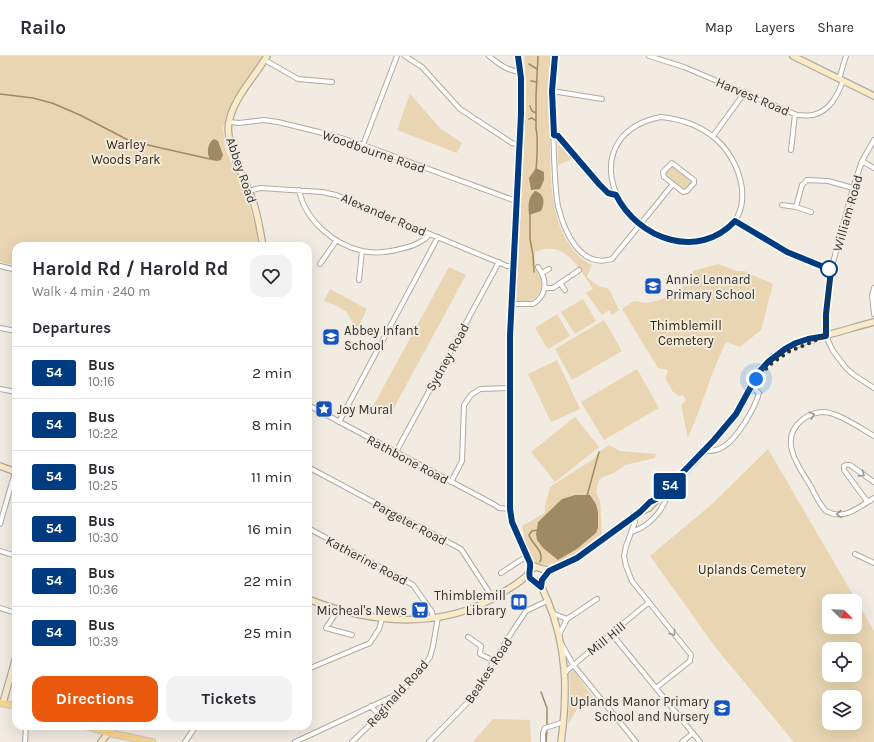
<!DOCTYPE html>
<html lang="en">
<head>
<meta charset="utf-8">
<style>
  body { margin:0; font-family:Karla,sans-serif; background:#f2f2f3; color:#2b2b33; height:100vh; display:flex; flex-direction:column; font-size:15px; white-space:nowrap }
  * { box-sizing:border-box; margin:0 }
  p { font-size:13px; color:#7c7c81 }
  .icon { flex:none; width:22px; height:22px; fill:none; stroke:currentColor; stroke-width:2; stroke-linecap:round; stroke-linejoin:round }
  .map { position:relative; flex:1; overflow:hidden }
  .drawer { position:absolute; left:12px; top:186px; width:300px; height:488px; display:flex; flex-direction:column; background:#fff; border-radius:12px; box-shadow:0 4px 16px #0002 }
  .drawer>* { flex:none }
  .badge { padding:0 8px; border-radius:3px; font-size:14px; line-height:26px }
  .needle { width:26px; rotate:113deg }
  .tools { position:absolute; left:822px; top:538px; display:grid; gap:8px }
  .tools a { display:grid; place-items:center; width:40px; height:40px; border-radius:8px; background:#fff; box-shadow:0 4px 16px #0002; font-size:20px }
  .you { position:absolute; width:20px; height:20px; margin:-10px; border:3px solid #fff; border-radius:50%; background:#1a73e8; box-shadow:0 0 0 6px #1a73e833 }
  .map>.badge { position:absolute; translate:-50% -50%; box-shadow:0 0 0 2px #fff }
  h2 { padding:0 20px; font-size:15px; line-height:36px }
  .round { display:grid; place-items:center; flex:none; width:42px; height:42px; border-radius:12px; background:#f2f2f3 }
  .overview { display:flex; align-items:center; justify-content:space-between; height:68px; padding:0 20px }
  h1 { font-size:19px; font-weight:700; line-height:30px }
  .primary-button { display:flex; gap:8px; margin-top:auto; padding:8px 20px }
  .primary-button a { flex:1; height:46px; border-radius:12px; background:#ea580c; color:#fff; font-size:16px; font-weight:700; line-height:46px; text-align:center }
  .primary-button a+a { background:#f2f2f3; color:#2b2b33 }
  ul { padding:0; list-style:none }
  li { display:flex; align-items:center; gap:12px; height:52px; padding:0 20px; border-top:1px solid #e1e1e2 }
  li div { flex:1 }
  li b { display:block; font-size:15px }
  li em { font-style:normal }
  li .badge { min-width:44px; font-weight:700; text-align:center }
  header { display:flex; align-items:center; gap:24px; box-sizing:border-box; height:56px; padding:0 20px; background:#fff; border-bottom:1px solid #e1e1e2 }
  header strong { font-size:19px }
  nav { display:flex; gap:22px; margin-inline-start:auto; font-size:14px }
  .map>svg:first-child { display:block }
  .green { fill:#e9d5b2; fill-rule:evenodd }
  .water { fill:#a08a63 }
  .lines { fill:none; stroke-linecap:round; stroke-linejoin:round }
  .stream { stroke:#a08a63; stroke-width:1.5 }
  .street-casing { stroke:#afaaa1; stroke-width:6 }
  .secondary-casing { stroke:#afaaa1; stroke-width:8 }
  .primary-casing { stroke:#cac9c8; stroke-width:8 }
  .street { stroke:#fff; stroke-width:4 }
  .secondary { stroke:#fbeac8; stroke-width:5.5 }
  .primary { stroke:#f8d591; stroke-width:6 }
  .oneway { stroke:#989896 }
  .line-casing { stroke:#fff; stroke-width:9 }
  .line { stroke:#003b80; stroke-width:6 }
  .walk { stroke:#32302d; stroke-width:4; stroke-dasharray:0 7.2 }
  .stop-dot { fill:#fff; stroke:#003b80; stroke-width:2 }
  .labels { text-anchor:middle; stroke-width:4; stroke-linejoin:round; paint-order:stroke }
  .street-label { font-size:13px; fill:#32302d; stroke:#f1ebe2 }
  .park-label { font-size:13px; fill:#382705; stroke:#f1ebe2 }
  .poi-label { font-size:13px; fill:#32302d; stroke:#f1ebe2; text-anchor:start }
</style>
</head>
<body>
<header>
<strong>Railo</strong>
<nav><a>Map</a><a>Layers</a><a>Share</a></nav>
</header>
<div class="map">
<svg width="874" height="686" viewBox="0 0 874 686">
  <rect width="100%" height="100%" fill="#f1ebe2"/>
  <path class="green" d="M0 0H263L233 43 223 72 225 92 231 106 243 128 256 172 258 190H16V210L0 206Z
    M524 0H551C549 26 549 53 550 79 550 106 550 132 556 158 561 178 573 200 592 209L587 221 598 230 607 232 610 235 619 254 612 259 609 254 602 259 586 237 593 233C580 213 564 182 535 196 535 200 534 207 536 212 538 218 543 222 542 229 540 242 528 250 516 244L525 69 526 25Z
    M410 38 440 72 462 87 457 97 397 74Z
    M559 89H561L572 103 558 109V91Z
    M672 109 691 123V129L685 134H683L666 120V114Z
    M718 208 737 215H744L773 228 761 274 740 291 726 286C711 317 702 350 688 382L681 349 686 344 683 339 678 340 674 336H673L665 322 668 315 666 313H662L658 312 622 253 634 245 645 247 657 245 669 240 680 234 693 215Z
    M449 211 466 219 389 361 372 352Z
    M330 233 367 253 357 274 347 256 335 249 324 245Z
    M583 243 596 265 575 278 561 256Z
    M557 258 570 280 548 293 535 272Z
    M604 264 622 295 572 324 555 293Z
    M557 304 580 353 551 366 528 318Z
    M637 313 659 352 604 384 581 346Z
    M575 361 599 391 555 426 531 396Z
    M609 389 620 395 656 398 655 402 625 409 614 417 603 421 599 425 596 436 600 445 602 478C595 483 588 490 580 495 571 502 543 515 534 505 528 499 526 488 522 480L524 479 522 470 545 457V450L550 431 592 404 599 396ZM575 439H590C599 451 599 463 596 477L577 493 558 504 543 492 537 484 538 466 562 443Z
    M768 393 874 575V686H794L716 592 650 500 712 448ZM829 545H855V571H829ZM829 593H855V619H829ZM829 641H855V667H829Z
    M572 615H574L592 640 577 653 568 669 570 634 569 618Z
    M493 663 530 664 531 686H473Z"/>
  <path class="water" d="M214 83 218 85 223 99 221 104 217 105 211 104C206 99 207 87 214 83Z
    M536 112 544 116V124L540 133 531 134 529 122Z
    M535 135C545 138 545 147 541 155L529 159C528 150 528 141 535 135Z
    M575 439H590L596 448 598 456V472L596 477 577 493 558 504 543 492 537 484 536 478 538 466 562 443Z"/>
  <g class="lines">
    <path class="stream" d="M529 8 537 13
      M531 25 537 26
      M0 38 33 42 52 47 80 59 130 85 210 103
      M530 50 532 55 536 57
      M529 63 532 62 536 65
      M536 113C537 105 538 79 536 73V40L538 0
      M530 158V183L533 199 534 216
      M587 440 599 396
      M538 474 532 475 529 479C532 489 545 495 540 506
      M541 636 547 652V669
      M546 686 547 675"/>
    <g class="street-casing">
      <path id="street" d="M405 0 422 11 460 53 512 87 520 89
        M489 0C499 8 507 15 521 16
        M555 0C552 34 553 67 554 101 555 117 555 134 558 150 564 175 580 213 612 203L673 128
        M649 0 684 11 797 59C802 59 808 60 813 59 830 55 837 40 843 25
        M265 4 298 23 332 26
        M839 23 846 0
        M552 35 602 43
        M661 61C680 63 697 68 712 80 742 102 759 159 718 179 703 187 687 187 671 183 605 167 582 76 661 61Z
        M229 66 239 67 264 64 278 66 335 80 363 89 516 145
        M554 79 558 81C571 95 598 134 615 139
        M713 80 745 36
        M874 84 862 105 853 132 831 214 826 258V280L833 295 846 312 854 319 874 332
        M363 89 397 0
        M791 94 795 58
        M862 105 874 112
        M672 107 694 124V127L687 135 683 136 664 121 663 116Z
        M299 134C305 164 333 188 362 195 376 198 390 196 404 192 413 190 424 185 430 178
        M249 135 260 132 322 136 336 139 507 210H513
        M782 149 796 151 811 156
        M796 151 802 129 807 124 828 125 853 132
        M735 165 787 197 831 214
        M320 208 336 185
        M0 210 16 214
        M542 217 549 213
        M572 219 579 214
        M359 224 362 195
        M560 227 565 234
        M545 232H553L569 221
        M874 232 872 239 874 258
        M511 248H533C548 239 547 223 538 211
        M0 272 16 275
        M0 333 16 336
        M308 349 495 449 499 452 510 453
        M339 366 438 181
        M874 380C860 372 839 357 824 356 816 356 808 359 802 364 778 383 798 410 810 429 815 438 819 448 826 455 844 465 859 451 874 442
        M705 395C711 395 717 395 723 391 737 383 755 352 759 337L751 330
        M396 396 499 206
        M308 411 461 493 493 542
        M451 426 462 405 464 349 471 339 480 333 510 332
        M870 445 866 444 844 414V410L846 409H850L874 426
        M632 462 635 466 626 490 624 500 626 510 632 525 691 599 690 605 656 632
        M0 468 15 416
        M308 472 413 529 432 556 433 562
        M631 476C648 471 661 457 667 441L665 435
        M0 495 16 500
        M855 498 874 507
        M501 517 527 500
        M0 552 16 557
        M338 554 326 572 352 579
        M552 557 567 563 559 579
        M567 563 597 543
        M611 577 700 686
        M468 581 481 590 480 598 494 605
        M562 589 574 610 636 686
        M308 613 370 587 379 573 382 563
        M565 617C568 612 573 611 577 606L648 547
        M371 650 379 660
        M25 686 26 670
        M185 686 196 670
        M295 686 398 638
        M352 686 379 660 417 619 430 601 433 590 438 561
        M429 686 468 646 514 573 526 555 547 545
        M543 686V677L545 672 564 666
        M682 686 693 677"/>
    </g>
    <g class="secondary-casing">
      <path id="secondary" d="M518 0 521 22V58L510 280V453L512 466 530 507V514
        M793 0 874 40
        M263 190C260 175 258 159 253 145 246 125 224 86 229 66 234 41 254 22 267 0
        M0 410 16 416
        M641 455 646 449 657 442
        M534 510 542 513 551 514
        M536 511 530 514 529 520C531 526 538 527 542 532 544 535 545 540 547 543 567 590 568 636 561 686
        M534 526 541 525 549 515 577 502 640 456 649 452 658 442C685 416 712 389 735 359 749 339 756 314 776 299 792 288 808 284 827 279 843 275 858 270 874 266
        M308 543C370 568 443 575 502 537 511 531 522 526 529 517
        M3 647 16 601
        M101 686 114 670"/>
    </g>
    <g class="primary-casing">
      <path id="primary" d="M0 647 16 650
        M86 670 109 677 152 686"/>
    </g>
    <use href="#street" class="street"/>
    <use href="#secondary" class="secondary"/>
    <use href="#primary" class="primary"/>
  </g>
  <defs><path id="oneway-chevron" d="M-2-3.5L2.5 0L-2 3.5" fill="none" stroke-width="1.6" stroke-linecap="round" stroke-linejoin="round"/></defs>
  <g class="oneway">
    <use href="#oneway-chevron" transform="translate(812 359) rotate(-19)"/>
    <use href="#oneway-chevron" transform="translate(862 418) rotate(35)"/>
    <use href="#oneway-chevron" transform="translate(839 458) rotate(179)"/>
    <use href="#oneway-chevron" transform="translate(673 577) rotate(51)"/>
  </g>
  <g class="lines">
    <g class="line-casing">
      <path id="line" d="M518 0 521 22V58L510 280V453L512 466 530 507C531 513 528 517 530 522L541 531 542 524 549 515 577 502 632 462 640 456 650 446 658 442 714 384 736 358 759 316 768 306 785 293 796 287 808 283 826 280V258L831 214 787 196 735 165C698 205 638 183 616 139L608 137 599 128 558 80 554 79 552 35 555 0"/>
    </g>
    <use href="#line" class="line"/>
    <path class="walk" d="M756 323 771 308 788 296 826 280V258L831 214 829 213"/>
  </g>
  <defs>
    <g id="school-square" transform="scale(0.9)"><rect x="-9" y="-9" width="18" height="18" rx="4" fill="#1554c0" stroke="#f1ebe2"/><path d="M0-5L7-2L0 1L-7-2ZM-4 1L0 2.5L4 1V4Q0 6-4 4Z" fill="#fff"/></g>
    <g id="sight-square" transform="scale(0.9)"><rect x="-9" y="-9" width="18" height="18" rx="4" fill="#1554c0" stroke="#f1ebe2"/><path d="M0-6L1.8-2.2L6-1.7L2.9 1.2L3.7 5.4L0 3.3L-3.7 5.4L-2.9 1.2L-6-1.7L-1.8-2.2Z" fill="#fff"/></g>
    <g id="library-square" transform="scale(0.9)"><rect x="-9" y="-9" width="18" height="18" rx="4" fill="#1554c0" stroke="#f1ebe2"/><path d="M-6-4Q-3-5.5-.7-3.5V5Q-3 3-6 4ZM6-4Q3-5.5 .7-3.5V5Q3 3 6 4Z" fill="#fff"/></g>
    <g id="supermarket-square" transform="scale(0.9)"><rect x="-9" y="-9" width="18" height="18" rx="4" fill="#1554c0" stroke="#f1ebe2"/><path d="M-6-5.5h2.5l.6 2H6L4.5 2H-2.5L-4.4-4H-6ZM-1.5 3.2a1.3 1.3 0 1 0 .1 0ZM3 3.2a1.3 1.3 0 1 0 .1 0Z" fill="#fff"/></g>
  </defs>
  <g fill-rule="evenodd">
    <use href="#school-square" x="653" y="230"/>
    <use href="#school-square" x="331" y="281"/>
    <use href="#sight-square" x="324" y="353"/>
    <use href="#library-square" x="519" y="546"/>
    <use href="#supermarket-square" x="420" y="554"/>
    <use href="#school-square" x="722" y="652"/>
  </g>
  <circle class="stop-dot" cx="829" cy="213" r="8"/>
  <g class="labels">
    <g class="street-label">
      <text transform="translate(753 40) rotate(23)" y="5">Harvest Road</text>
      <text transform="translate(374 95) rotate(19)" y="5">Woodbourne Road</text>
      <text transform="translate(242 114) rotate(71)" y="5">Abbey Road</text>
      <text transform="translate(847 157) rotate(-74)" y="5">William Road</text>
      <text transform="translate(384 158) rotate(23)" y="5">Alexander Road</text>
      <text transform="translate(447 301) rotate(-61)" y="5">Sydney Road</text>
      <text transform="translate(408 403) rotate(28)" y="5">Rathbone Road</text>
      <text transform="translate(410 466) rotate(28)" y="5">Pargeter Road</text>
      <text transform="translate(367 504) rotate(28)" y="5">Katherine Road</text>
      <text transform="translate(606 582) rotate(-39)" y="5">Mill Hill</text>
      <text transform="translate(488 614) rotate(-57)" y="5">Beakes Road</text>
      <text transform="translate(397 637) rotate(-48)" y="5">Reginald Road</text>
    </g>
    <g class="park-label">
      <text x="126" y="93">Warley<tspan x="126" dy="15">Woods Park</tspan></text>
      <text x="686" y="274">Thimblemill<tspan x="686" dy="15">Cemetery</tspan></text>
      <text x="752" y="518">Uplands Cemetery</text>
    </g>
    <g class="poi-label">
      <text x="666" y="228">Annie Lennard<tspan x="666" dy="15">Primary School</tspan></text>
      <text x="344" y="279">Abbey Infant<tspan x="344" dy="15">School</tspan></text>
      <text x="337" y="358">Joy Mural</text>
      <text x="506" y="544" text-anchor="end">Thimblemill<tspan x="506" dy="15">Library</tspan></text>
      <text x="407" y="559" text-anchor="end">Micheal's News</text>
      <text x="709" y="650" text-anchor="end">Uplands Manor Primary<tspan x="709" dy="15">School and Nursery</tspan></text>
    </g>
  </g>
</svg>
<div class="tools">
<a><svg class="needle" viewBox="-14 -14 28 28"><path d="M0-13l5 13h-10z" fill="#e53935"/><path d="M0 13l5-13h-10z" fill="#7c7c81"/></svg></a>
<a><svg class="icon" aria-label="locate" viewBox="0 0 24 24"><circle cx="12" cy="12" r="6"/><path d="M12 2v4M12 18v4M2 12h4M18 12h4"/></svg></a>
<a><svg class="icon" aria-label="layers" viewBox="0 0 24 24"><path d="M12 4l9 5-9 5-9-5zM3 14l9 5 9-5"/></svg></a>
</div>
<div class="you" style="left:756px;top:323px"></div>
<b class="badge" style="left:670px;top:430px;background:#003b80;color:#fff">54</b>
<section class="drawer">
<div class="overview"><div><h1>Harold Rd / Harold Rd</h1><p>Walk · 4 min · 240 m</p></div><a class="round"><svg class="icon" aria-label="heart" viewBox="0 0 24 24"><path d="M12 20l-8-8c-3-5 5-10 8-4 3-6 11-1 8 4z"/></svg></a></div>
<h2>Departures</h2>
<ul>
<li><span class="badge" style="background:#003b80;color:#fff">54</span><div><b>Bus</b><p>10:16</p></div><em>2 min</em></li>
<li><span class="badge" style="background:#003b80;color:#fff">54</span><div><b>Bus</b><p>10:22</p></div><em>8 min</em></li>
<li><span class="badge" style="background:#003b80;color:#fff">54</span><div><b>Bus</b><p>10:25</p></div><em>11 min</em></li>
<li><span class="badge" style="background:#003b80;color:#fff">54</span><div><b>Bus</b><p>10:30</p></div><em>16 min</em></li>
<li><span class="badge" style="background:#003b80;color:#fff">54</span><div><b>Bus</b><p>10:36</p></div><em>22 min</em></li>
<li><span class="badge" style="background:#003b80;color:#fff">54</span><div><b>Bus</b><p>10:39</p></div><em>25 min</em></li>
</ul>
<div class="primary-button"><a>Directions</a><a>Tickets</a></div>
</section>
</div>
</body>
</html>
